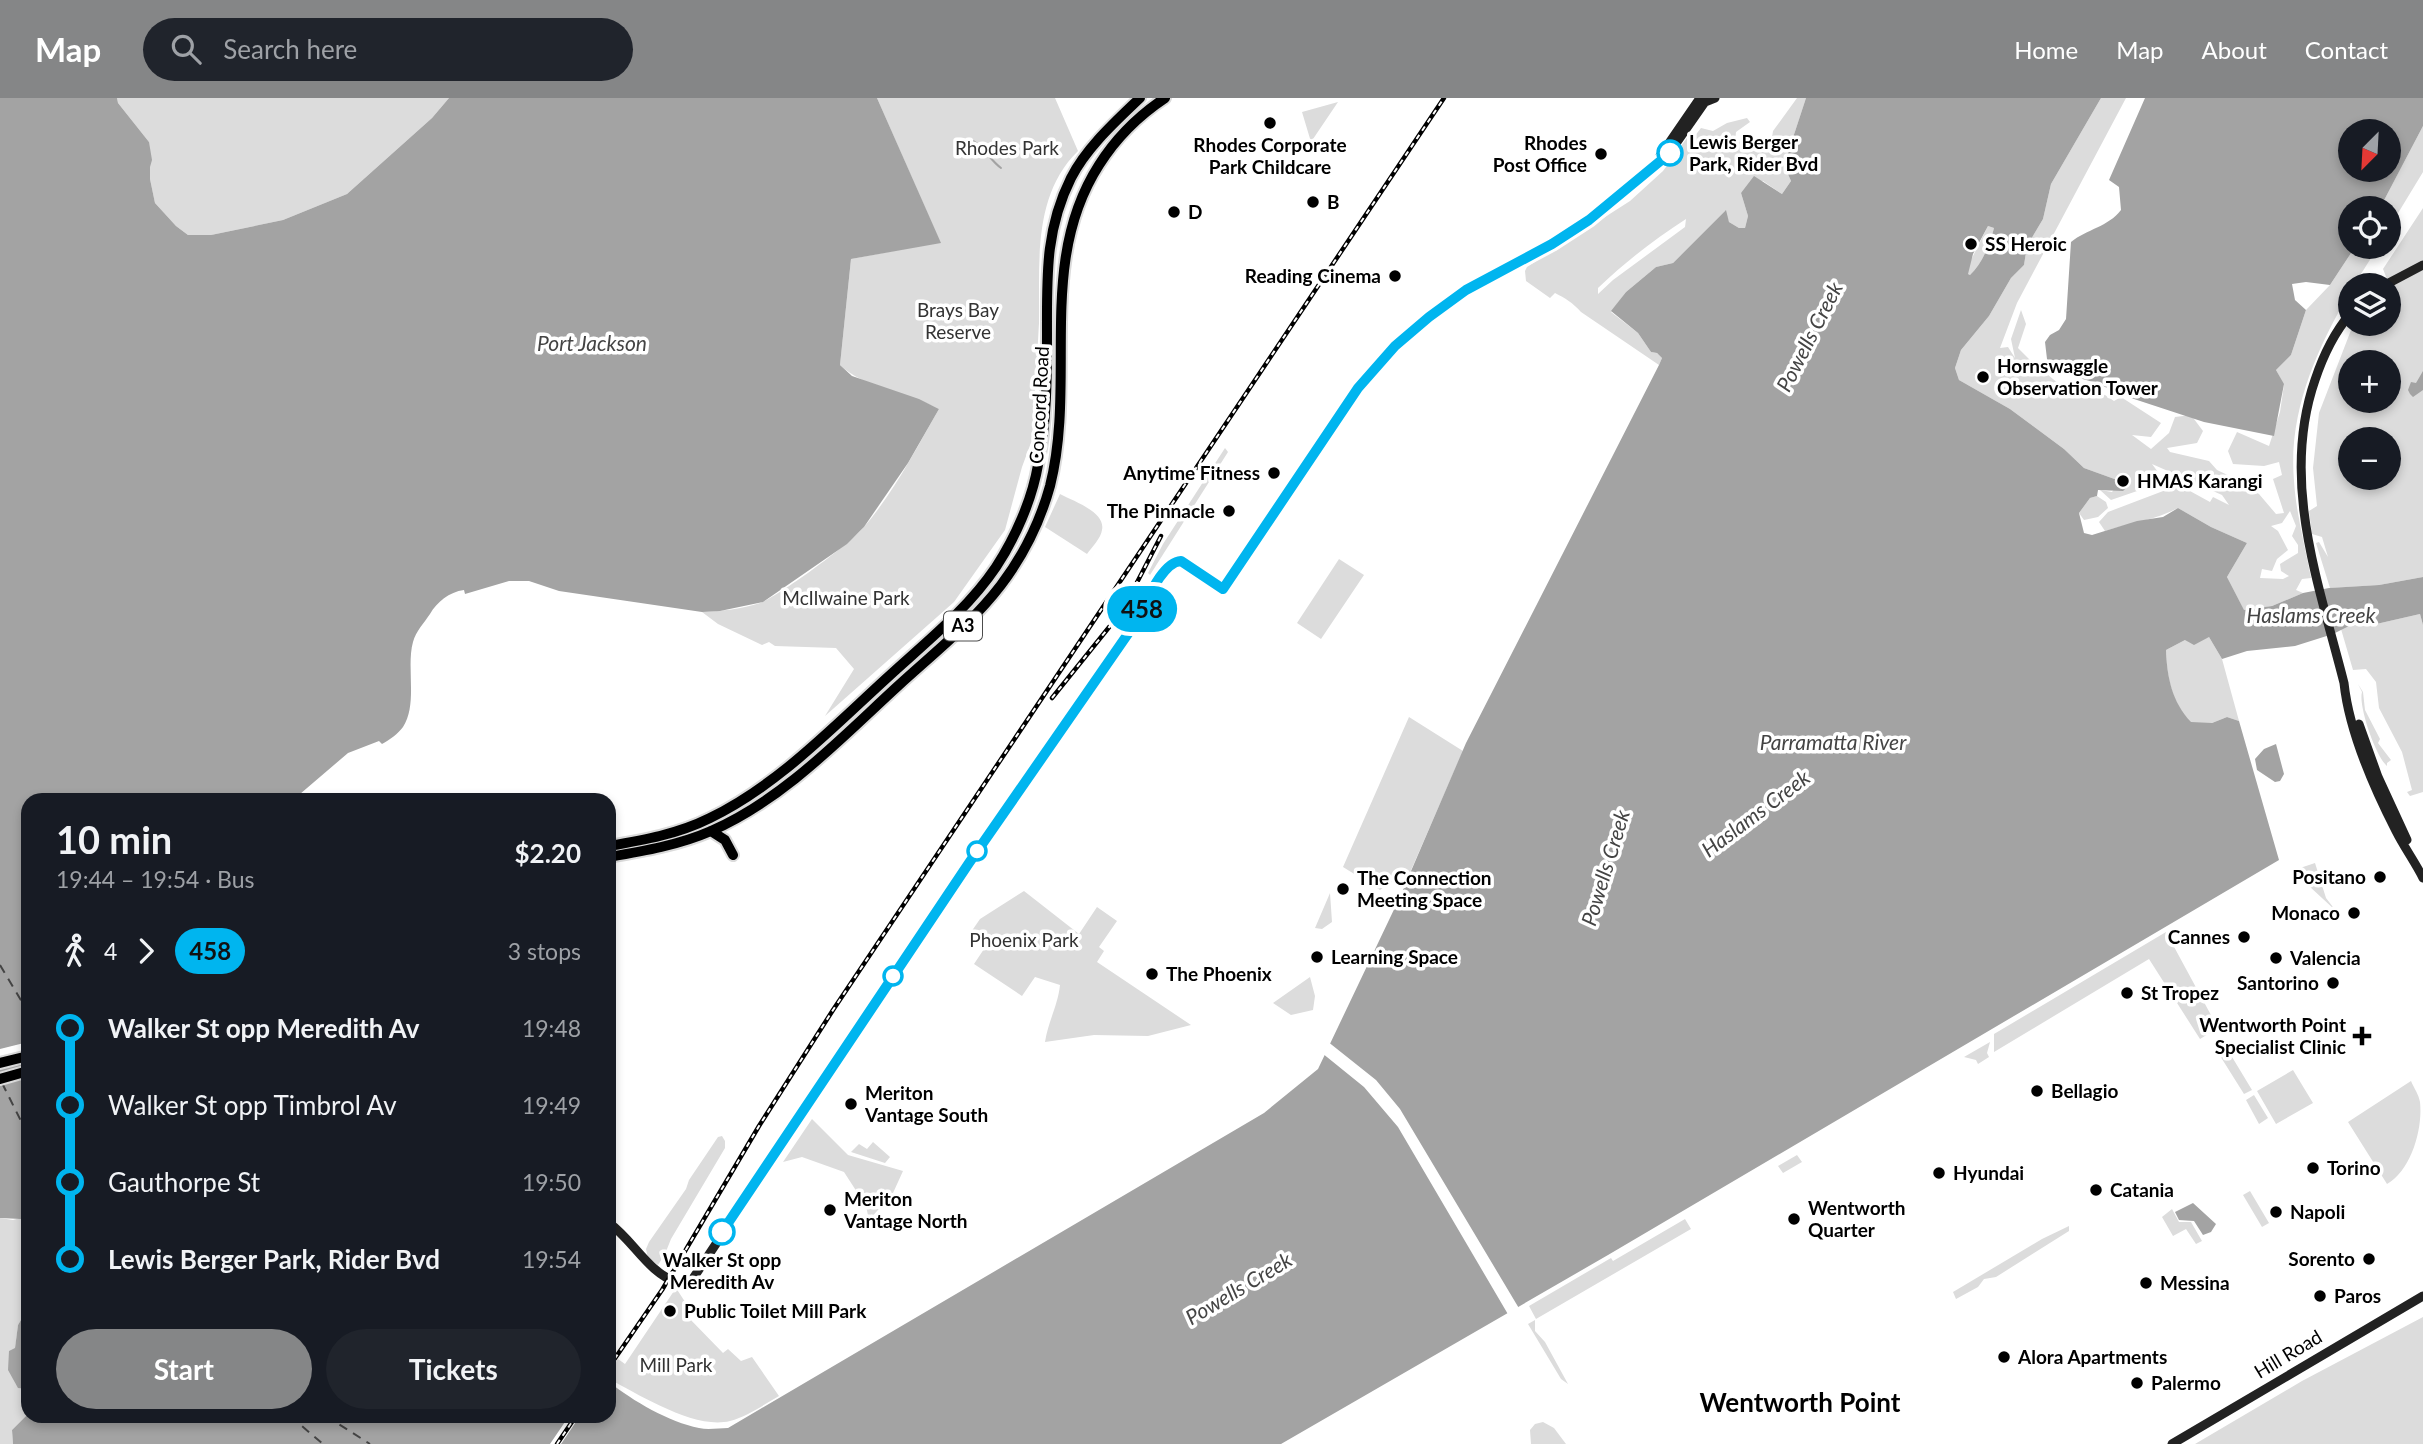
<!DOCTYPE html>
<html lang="en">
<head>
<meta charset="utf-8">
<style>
  body { margin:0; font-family:Lato,sans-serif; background:#20242c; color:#f1f3f6; height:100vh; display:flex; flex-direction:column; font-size:26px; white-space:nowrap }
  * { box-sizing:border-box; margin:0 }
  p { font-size:23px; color:#9ea1a6 }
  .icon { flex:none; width:38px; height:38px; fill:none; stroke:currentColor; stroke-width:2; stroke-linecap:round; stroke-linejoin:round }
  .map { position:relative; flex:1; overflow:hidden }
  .sheet { position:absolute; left:21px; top:695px; width:595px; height:630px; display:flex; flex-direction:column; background:#171b24; border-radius:21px; box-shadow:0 4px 10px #0003 }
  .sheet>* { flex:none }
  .badge { padding:0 14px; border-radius:23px; font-size:24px; line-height:46px }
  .needle { width:46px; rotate:204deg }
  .fabs { position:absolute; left:2338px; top:21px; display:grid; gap:14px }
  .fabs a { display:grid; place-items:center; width:63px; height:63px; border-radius:50%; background:#171b24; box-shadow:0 4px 10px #0003; font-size:35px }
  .map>.badge { position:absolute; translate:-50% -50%; box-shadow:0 0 0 4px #fff }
  .legs { display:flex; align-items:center; gap:10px; height:77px; padding:0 35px; font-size:23px }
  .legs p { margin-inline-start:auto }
  .headline { display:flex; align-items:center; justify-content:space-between; height:119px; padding:0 35px }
  h1 { font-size:38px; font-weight:700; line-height:52px }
  .button { display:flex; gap:14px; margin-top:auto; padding:14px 35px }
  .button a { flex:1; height:80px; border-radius:42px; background:#858687; color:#fff; font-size:28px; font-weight:700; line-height:80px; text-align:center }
  .button a+a { background:#20242c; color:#f1f3f6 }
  ul { padding:0 35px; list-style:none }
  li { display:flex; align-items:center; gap:24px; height:77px; font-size:26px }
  li i { display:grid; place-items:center; width:10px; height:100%; margin:0 9px; background:currentColor }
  li i::after { content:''; width:18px; height:18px; margin:-9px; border:5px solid; border-radius:50%; background:#171b24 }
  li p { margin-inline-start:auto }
  li:first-child i { background:linear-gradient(#0000 50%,currentColor 0) }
  li:last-child i { background:linear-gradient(currentColor 50%,#0000 0) }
  header { display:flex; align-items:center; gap:42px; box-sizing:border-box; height:98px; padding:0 35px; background:#858687; color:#fff }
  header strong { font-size:33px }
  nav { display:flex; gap:38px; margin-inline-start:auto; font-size:24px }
  .search { width:490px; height:63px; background:#20242c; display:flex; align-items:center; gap:18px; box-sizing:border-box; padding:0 24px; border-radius:38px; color:#9ea1a6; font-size:26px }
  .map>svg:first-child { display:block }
  .green { fill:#dcdcdc; fill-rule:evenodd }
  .water { fill:#a3a3a3; fill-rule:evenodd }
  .pier { fill:#fff }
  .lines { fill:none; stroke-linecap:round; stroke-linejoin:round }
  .stream { stroke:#a3a3a3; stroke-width:2 }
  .ferry { stroke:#444; stroke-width:2; stroke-dasharray:9 7; stroke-linecap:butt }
  .highway-casing { stroke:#dbdbdb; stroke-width:14 }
  .secondary { stroke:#222; stroke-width:9 }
  .highway { stroke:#000; stroke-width:10 }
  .rail-casing { stroke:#000; stroke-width:4.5 }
  .rail { stroke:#fff; stroke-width:2; stroke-dasharray:5; stroke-linecap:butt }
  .line-1-casing { stroke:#fff; stroke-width:16 }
  .line-1 { stroke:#00b5ef; stroke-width:10 }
  .poi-dot { fill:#000; stroke:#fff; stroke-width:2.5 }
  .stop-1-dot { fill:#fff; stroke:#00b5ef; stroke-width:3.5 }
  .labels { text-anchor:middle; stroke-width:7; stroke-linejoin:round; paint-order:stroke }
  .shield { fill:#fff; stroke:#4c4c4c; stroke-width:2 }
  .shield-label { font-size:18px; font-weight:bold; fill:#000 }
  .stop-label { font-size:19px; font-weight:bold; fill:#000; stroke:#fff; text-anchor:start }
  .poi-label { font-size:19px; font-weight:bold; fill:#000; stroke:#fff; text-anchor:start }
  .park-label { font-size:19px; fill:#333; stroke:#fff }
  .street-label { font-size:19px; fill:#000; stroke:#fff }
  .water-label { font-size:21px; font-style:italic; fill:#444; stroke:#fff }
  .district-label { font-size:26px; font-weight:bold; fill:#000; stroke:#fff }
</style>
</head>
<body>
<header>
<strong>Map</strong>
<div class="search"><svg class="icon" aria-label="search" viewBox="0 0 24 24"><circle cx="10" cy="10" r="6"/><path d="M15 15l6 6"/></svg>Search here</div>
<nav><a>Home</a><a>Map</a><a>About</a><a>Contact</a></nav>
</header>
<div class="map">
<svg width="2423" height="1346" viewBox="0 0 2423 1346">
  <rect width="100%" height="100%" fill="#fff"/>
  <path class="green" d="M117 0H449L432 20 347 96 283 122 211 137H188L176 128 155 105 150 81 149 44 118 5Z
    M877 0H1055L1078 53C1032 98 1040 166 1039 225 1037 264 1034 303 1032 342L1022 369 1005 432 954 504 825 618 854 571 836 550 775 548 769 544 762 547 718 526 702 514C722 513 742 511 760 505 779 498 851 445 864 429 894 394 916 351 939 311 908 294 865 291 840 267L851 161 940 144Z
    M1797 0H1806L1784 67 1791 83 1782 96 1763 83 1741 95 1748 118 1745 130H1739L1729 124 1725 113 1673 165 1656 169 1626 194 1611 214 1638 235 1651 254 1657 255 1662 260 1659 267 1581 214C1573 205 1565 200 1555 195L1550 200 1526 183 1525 173 1527 169 1630 103 1663 73 1689 37 1694 39 1701 30 1713 33 1727 25 1747 20 1750 24 1736 34 1735 44 1747 39 1763 50 1771 46 1773 33ZM1686 121 1685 129 1613 182 1598 196V190C1625 164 1655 141 1686 121Z
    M2101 0H2126L2017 205 2000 250 2008 249 2015 260 2011 241 2021 212 2026 226 2018 250 2031 263 2059 286H2077L2090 294 2105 297 2114 303 2121 299 2161 325 2151 339 2132 337 2151 351 2169 335 2175 319 2191 317 2203 333 2197 345 2167 350 2170 354 2209 363 2217 372 2236 381 2259 396 2276 416 2284 415 2273 381 2282 377 2279 364 2264 368 2233 366 2228 353 2237 334 2269 348 2280 314 2284 287 2276 272 2291 257 2306 212 2330 187 2355 149H2378L2354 187H2350V194C2316 252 2288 315 2294 383 2296 415 2305 448 2311 480L2302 481 2296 492 2303 495 2272 508 2244 513 2227 479 2247 445 2211 429 2178 410C2156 422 2129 425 2105 433L2099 424 2108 414 2179 387 2210 404 2213 399 2229 407 2222 397 2152 366 2161 378 2149 383 2140 392 2111 402 2100 392 2112 394 2120 383 2084 370 2064 351 2010 311 1959 282 1955 270 1961 252 1989 218 2011 180 2024 167 2027 148 2043 121 2051 86ZM2290 413 2296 428 2292 438 2298 447V455L2280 466 2281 473 2289 478 2283 481 2260 480 2262 471 2272 473 2277 461 2288 452 2278 433 2271 428 2282 425Z
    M1338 4 1311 44 1302 14Z
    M2423 28V74L2389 130V110H2380Z
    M2423 110V479L2379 487 2330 490 2316 445 2319 444 2328 459 2322 439 2312 436 2309 413 2317 408 2313 370 2319 315 2353 227 2389 226V193L2391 191 2383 171ZM2350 264H2389V303H2350ZM2350 341H2389V380H2350Z
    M1988 128 1994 130C1990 146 1982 166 1970 177L1968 176V168Z
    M1225 350 1228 354 1150 477 1148 475 1163 446Z
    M1060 396C1073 403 1106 414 1102 432 1101 440 1092 449 1087 456L1045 429Z
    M2097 398 2106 404 2108 410 2098 419 2084 422 2079 415 2090 400Z
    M1339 461 1364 477 1321 541 1297 525Z
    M2420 516 2423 527V694L2410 698 2407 694 2412 692 2402 654 2379 610 2376 584 2366 571 2353 572 2341 531 2351 526 2372 527Z
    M2209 539 2222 561 2239 623 2227 619 2212 625H2191C2171 604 2167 579 2166 552L2185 542Z
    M2358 586 2363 594 2365 612 2380 641 2378 645 2391 662 2387 665V668C2376 659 2358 608 2362 594Z
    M1409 619 1463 653 1408 779 1402 777 1380 792 1343 769Z
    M2315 765 2326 800 2336 813 2295 775 2294 772Z
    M1024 793 1079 836 1097 809 1117 823 1099 849 1104 853 1097 864 1191 927 1148 938 1094 937 1045 944C1048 924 1058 907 1060 887L1035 879 1022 898 974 866 986 848 969 837 980 821Z
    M1330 795 1332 824 1322 831 1315 830Z
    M2166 834 2218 930 2200 941 2149 861 1994 954V936Z
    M1310 879 1315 898 1313 912 1291 917 1273 905Z
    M1990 944 1987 955 1989 959 1978 966 1976 962 1964 959Z
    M2226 949 2252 992 2244 996 2217 953Z
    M2293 972 2313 1005 2276 1026 2257 993Z
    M2411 983C2414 990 2419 997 2420 1004 2423 1031 2411 1073 2387 1086L2348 1024Z
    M2254 997 2268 1020 2259 1026 2246 1002Z
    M812 1021 848 1057 903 1073 893 1095 869 1122 866 1108 844 1074 802 1059 783 1064Z
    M722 1038 725 1043V1050L671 1141 665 1156 658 1167 648 1160 646 1151 649 1144 686 1091 689 1082 718 1039Z
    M873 1044 890 1059 885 1065 851 1054 859 1046 867 1051Z
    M1797 1057 1802 1064 1783 1075 1778 1068Z
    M2250 1093 2269 1125 2262 1129 2243 1097Z
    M2172 1111 2179 1124H2191L2202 1143 2196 1146 2186 1131 2173 1138 2162 1119Z
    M0 1120 13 1122 20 1120 27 1126 25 1130 28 1133V1210L18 1227 15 1251 24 1289 28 1291V1316L12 1332 13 1346H0Z
    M1685 1121 1691 1131 1536 1221 1529 1208 1611 1160 1613 1163Z
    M2069 1128V1133L1996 1179 1984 1181 1978 1189 1956 1201 1953 1194 2042 1141Z
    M676 1190 691 1213 687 1218 723 1255 728 1251 741 1263 752 1259 779 1298C763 1307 748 1318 730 1323 695 1332 640 1297 609 1281V1274L618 1261 625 1266Z
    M2423 1219V1346H2195L2302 1283Z
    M1535 1222V1233L1545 1244 1568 1286 1561 1281 1528 1226Z
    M1543 1324 1554 1330 1566 1346H1531L1530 1332 1535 1326Z"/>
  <path class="water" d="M0 0H117L118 5 149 44 152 62 150 69V81L155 105 176 128 188 137H211L283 122 347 96 432 20 449 0H877L941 145 851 161 840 267 852 278 919 301 939 311 908 365 864 429 847 446 763 504 720 513 702 514 559 493 529 483H509L465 496 464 492C449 494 437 504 430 516 424 525 416 533 413 544 406 569 418 606 403 629 398 636 389 642 382 646L379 643 348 655 293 702H28V1133L24 1130 27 1126 21 1121 0 1120Z
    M1806 0H2101L2051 86 2043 121 2027 148 2024 167 2011 180 1989 218 1961 252 1955 270 1959 282 2010 311 2064 351 2084 370 2120 383H2127L2130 386 2123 393 2098 392 2097 398 2090 400 2079 415 2084 435 2092 437 2137 423 2163 419 2178 410 2211 429 2247 445 2227 479 2244 512 2272 508 2303 495 2329 490 2379 487 2423 479V527L2420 516 2372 527H2351L2333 536 2295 548 2247 553 2222 561 2209 539 2194 547 2185 542 2166 552C2167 579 2172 604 2191 624L2212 625 2227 619 2239 623 2279 762 1608 1157 1281 1346H13L12 1332 28 1316 609 1318V1284C633 1303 669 1324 699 1330 708 1332 719 1330 728 1330L1264 1015 1318 971 1399 801 1466 645 1659 267 1662 260 1657 255 1651 254 1638 235 1611 213 1626 194 1656 169 1673 165 1726 112 1729 124 1739 130H1745L1748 118 1741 95 1754 78 1782 96 1791 83 1784 67ZM1988 128 1994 130C1990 146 1982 166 1970 177L1968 176 1973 156Z
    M2145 0H2423V28L2380 110H2350V149H2355L2330 187 2306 184 2292 186 2295 202 2306 212 2291 257 2276 272 2284 286 2274 338 2204 324 2134 301 2093 284 2062 275 2047 261 2045 244 2050 237 2059 232 2066 221 2071 144C2087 131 2108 129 2121 112L2119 89 2109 82ZM2350 33H2389V72H2350Z
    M2423 273V292L2413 299 2410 296 2408 292 2411 284 2416 285Z
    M2276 646 2284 676 2280 683 2275 684 2257 672 2255 661 2264 651Z
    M2193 1105 2216 1126 2211 1134 2203 1137 2194 1123 2179 1122 2175 1114Z
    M28 1210V1291L18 1290 8 1272 9 1253 15 1250 18 1227Z"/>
  <path class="pier" d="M1327 943 1376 982 1400 1011 1520 1212 1509 1218 1398 1029 1364 989 1322 955Z
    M28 944V964L0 971V951Z
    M569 1318H580L561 1346H550Z"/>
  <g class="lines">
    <path class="stream" d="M955 47 973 43C984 49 990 62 1001 70"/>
    <path class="ferry" d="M0 867 28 914
      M2 985 28 1037
      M290 1318 323 1346
      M326 1318 370 1346"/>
    <g class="highway-casing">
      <path id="highway" d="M711 733 725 742 733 757
        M609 748C644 742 678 736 710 720 778 687 833 629 888 579 926 544 967 512 996 469 1015 440 1032 402 1038 367 1047 324 1047 279 1047 235 1047 179 1045 132 1071 80 1087 49 1115 24 1140 0
        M609 759C644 753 679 747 711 733 784 701 841 640 899 587 934 555 972 525 1001 487 1023 458 1040 424 1050 388 1077 281 1036 165 1099 67 1116 40 1138 18 1165 0
        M0 965 28 958
        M0 981 28 973"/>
    </g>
    <path class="secondary" d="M1656 64 1700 0
      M2385 187 2423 167
      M2350 216C2334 235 2323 258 2315 282 2280 383 2319 486 2344 585 2349 633 2374 690 2396 733 2404 749 2415 764 2423 780
      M2359 626 2378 679 2407 742
      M609 1125C634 1143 647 1174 678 1185L692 1182 969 765 1132 530C1143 513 1160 464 1181 463L1223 491 1337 319 1358 290 1395 248 1466 192 1552 146 1599 115 1668 57 1705 4 1715 0
      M2172 1346 2423 1198"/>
    <use href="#highway" class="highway"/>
    <g class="rail-casing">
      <path id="rail" d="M1052 600 1110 528 1131 496 1161 438
        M609 1269 662 1192 759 1028 833 912 1444 0
        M557 1346 576 1318"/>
    </g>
    <use href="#rail" class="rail"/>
  </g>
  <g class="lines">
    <g class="line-1-casing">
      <path id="line-1" d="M722 1134 969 765 1132 530C1143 513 1160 464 1181 463L1223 491 1358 290 1395 248 1429 219 1466 192 1552 146 1589 122 1670 55"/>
    </g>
    <use href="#line-1" class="line-1"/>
  </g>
  <g class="poi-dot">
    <circle cx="1270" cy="25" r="7"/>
    <circle cx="1601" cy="56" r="7"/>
    <circle cx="1313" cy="104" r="7"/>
    <circle cx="1174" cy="114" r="7"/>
    <circle cx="1971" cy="146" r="7"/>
    <circle cx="1395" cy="178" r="7"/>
    <circle cx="1983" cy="279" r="7"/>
    <circle cx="1274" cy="375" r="7"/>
    <circle cx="2123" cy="383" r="7"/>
    <circle cx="1229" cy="413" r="7"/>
    <circle cx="2380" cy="779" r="7"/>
    <circle cx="1343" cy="791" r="7"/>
    <circle cx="2354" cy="815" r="7"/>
    <circle cx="2244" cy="839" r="7"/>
    <circle cx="1317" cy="859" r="7"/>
    <circle cx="2276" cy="860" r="7"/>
    <circle cx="1152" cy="876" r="7"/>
    <circle cx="2333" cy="885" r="7"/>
    <circle cx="2127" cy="895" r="7"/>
    <path d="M2358.5 927.5h7v7h7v7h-7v7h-7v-7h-7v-7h7z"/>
    <circle cx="2037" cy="993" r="7"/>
    <circle cx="851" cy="1006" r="7"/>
    <circle cx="2313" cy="1070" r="7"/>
    <circle cx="1939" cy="1075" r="7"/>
    <circle cx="2096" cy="1092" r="7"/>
    <circle cx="830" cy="1112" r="7"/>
    <circle cx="2276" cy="1114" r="7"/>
    <circle cx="1794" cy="1121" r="7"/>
    <circle cx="2369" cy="1161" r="7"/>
    <circle cx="2146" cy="1185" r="7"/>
    <circle cx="2320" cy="1198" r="7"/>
    <circle cx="670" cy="1213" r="7"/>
    <circle cx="2004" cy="1259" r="7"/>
    <circle cx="2137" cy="1285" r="7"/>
  </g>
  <g class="stop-1-dot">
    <circle cx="1670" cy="55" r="12"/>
    <circle cx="977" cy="753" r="9"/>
    <circle cx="893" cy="878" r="9"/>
    <circle cx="722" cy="1134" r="12"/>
  </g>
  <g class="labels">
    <rect class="shield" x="944" y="513.5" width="38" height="29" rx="5"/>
    <g class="shield-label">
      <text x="963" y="534">A3</text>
    </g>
    <g class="stop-label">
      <text x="1689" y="51">Lewis Berger<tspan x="1689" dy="22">Park, Rider Bvd</tspan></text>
      <text x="722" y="1169" text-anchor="middle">Walker St opp<tspan x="722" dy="22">Meredith Av</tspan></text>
    </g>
    <g class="poi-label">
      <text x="1587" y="52" text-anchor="end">Rhodes<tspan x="1587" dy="22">Post Office</tspan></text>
      <text x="1270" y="54" text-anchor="middle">Rhodes Corporate<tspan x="1270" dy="22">Park Childcare</tspan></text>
      <text x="1327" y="111">B</text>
      <text x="1188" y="121">D</text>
      <text x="1985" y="153">SS Heroic</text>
      <text x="1381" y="185" text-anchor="end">Reading Cinema</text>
      <text x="1997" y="275">Hornswaggle<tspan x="1997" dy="22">Observation Tower</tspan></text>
      <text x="1260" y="382" text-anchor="end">Anytime Fitness</text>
      <text x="2137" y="390">HMAS Karangi</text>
      <text x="1215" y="420" text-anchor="end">The Pinnacle</text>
      <text x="2366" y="786" text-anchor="end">Positano</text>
      <text x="1357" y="787">The Connection<tspan x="1357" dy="22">Meeting Space</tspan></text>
      <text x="2340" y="822" text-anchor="end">Monaco</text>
      <text x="2230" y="846" text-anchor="end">Cannes</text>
      <text x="1331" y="866">Learning Space</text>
      <text x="2290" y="867">Valencia</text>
      <text x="1166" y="883">The Phoenix</text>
      <text x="2319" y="892" text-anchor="end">Santorino</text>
      <text x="2141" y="902">St Tropez</text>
      <text x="2346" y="934" text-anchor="end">Wentworth Point<tspan x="2346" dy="22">Specialist Clinic</tspan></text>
      <text x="2051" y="1000">Bellagio</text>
      <text x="865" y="1002">Meriton<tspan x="865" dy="22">Vantage South</tspan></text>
      <text x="2327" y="1077">Torino</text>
      <text x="1953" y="1082">Hyundai</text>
      <text x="2110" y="1099">Catania</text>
      <text x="844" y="1108">Meriton<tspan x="844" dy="22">Vantage North</tspan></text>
      <text x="1808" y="1117">Wentworth<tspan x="1808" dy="22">Quarter</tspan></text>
      <text x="2290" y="1121">Napoli</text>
      <text x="2355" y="1168" text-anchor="end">Sorento</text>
      <text x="2160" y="1192">Messina</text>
      <text x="2334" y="1205">Paros</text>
      <text x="684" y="1220">Public Toilet Mill Park</text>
      <text x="2018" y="1266">Alora Apartments</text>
      <text x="2151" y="1292">Palermo</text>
    </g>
    <g class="park-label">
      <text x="1007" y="57">Rhodes Park</text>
      <text x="958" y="219">Brays Bay<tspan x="958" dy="22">Reserve</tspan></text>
      <text x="846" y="507">McIlwaine Park</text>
      <text x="1024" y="849">Phoenix Park</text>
      <text x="676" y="1274">Mill Park</text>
    </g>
    <g class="street-label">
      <text transform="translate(1039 307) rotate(-87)" y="7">Concord Road</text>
      <text transform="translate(2288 1256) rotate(-31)" y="7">Hill Road</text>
    </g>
    <g class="water-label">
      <text transform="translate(1810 239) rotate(-63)" y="7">Powells Creek</text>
      <text x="592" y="253">Port Jackson</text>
      <text x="2311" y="525">Haslams Creek</text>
      <text x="1833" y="652">Parramatta River</text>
      <text transform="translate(1756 716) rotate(-37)" y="7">Haslams Creek</text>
      <text transform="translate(1606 770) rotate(-73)" y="7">Powells Creek</text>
      <text transform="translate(1239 1191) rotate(-31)" y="7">Powells Creek</text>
    </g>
    <g class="district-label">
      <text x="1800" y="1314">Wentworth Point</text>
    </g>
  </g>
</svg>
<div class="fabs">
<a><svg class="needle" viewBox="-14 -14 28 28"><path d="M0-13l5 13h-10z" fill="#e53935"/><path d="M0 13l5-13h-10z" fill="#9ea1a6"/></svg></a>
<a><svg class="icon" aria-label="locate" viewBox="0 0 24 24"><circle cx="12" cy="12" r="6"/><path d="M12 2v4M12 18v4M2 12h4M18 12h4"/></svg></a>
<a><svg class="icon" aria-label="layers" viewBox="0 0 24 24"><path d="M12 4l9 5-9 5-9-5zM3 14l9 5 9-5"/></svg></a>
<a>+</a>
<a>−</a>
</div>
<b class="badge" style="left:1142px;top:511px;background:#00b5ef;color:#111">458</b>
<section class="sheet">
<div class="headline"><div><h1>10 min</h1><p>19:44 – 19:54 · Bus</p></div><b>$2.20</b></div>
<div class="legs"><svg class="icon" aria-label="walk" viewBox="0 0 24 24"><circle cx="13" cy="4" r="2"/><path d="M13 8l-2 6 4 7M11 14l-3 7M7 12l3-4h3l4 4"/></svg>4<svg class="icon" aria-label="forward" viewBox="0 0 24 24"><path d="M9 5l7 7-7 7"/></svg><b class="badge" style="background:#00b5ef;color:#111">458</b><p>3 stops</p></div>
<ul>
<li><i style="color:#00b5ef"></i><b>Walker St opp Meredith Av</b><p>19:48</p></li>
<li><i style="color:#00b5ef"></i><span>Walker St opp Timbrol Av</span><p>19:49</p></li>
<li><i style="color:#00b5ef"></i><span>Gauthorpe St</span><p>19:50</p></li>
<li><i style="color:#00b5ef"></i><b>Lewis Berger Park, Rider Bvd</b><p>19:54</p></li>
</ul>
<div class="button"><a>Start</a><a>Tickets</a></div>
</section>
</div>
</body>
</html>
